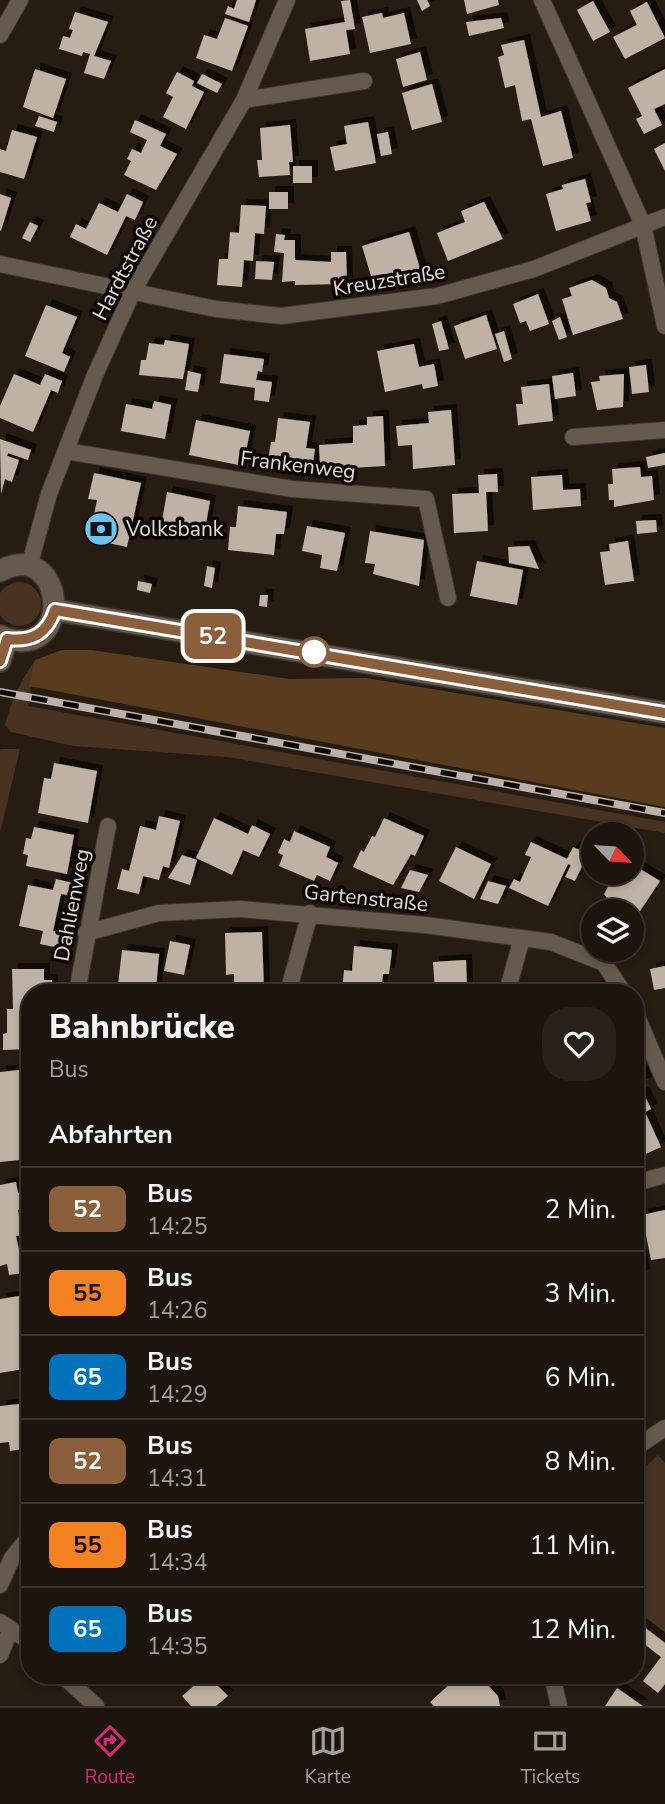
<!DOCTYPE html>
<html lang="de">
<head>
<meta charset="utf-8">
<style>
  body { margin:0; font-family:"Nunito Sans",sans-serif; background:#29221c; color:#f1f3f6; height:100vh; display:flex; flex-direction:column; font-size:26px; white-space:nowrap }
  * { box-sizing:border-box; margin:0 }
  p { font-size:23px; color:#a09f9e }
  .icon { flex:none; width:38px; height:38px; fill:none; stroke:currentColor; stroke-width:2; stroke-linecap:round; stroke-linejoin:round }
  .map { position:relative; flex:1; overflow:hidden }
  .details { position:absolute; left:21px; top:984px; width:623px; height:700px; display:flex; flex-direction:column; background:#1c150e; border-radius:28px; box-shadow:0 4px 10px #0003,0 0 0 2px #3a342e }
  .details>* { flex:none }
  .badge { padding:0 14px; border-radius:10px; font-size:24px; line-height:46px }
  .needle { width:46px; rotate:115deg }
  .fabs { position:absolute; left:581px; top:822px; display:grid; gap:14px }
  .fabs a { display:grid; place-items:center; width:63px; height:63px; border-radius:50%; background:#1c150e; box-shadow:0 4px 10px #0003,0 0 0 2px #3a342e; font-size:35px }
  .map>.badge { position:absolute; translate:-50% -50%; box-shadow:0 0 0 4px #fff }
  h2 { padding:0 28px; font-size:26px; line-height:63px }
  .round { display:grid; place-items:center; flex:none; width:74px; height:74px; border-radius:28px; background:#29221c }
  .overview { display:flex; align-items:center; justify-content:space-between; height:119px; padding:0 28px }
  h1 { font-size:33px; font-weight:800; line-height:52px }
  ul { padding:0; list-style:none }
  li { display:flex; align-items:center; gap:21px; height:84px; padding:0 28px; border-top:2px solid #3a342e }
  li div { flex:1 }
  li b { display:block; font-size:26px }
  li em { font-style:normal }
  li .badge { min-width:77px; font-weight:700; text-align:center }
  .dock { display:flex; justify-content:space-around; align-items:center; height:98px; border-top:2px solid #3a342e; background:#1c150e; font-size:19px; color:#a09f9e }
  .dock a { display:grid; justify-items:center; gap:4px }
  .dock .selected { color:#db2777 }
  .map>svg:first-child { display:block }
  .green { fill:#47331f }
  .forest { fill:#593c1e }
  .building { fill:#bfb1a4; filter:url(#shadow) }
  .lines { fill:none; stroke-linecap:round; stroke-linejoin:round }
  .minor-casing { stroke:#3d352f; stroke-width:18 }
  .tertiary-casing { stroke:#3d352f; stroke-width:24 }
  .minor { stroke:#665a4e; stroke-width:16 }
  .tertiary { stroke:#665a4e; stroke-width:21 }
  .rail-casing { stroke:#bab2aa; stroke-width:8 }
  .rail { stroke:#0c0704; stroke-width:5; stroke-dasharray:16; stroke-linecap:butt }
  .line-casing { stroke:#fff; stroke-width:16 }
  .line { stroke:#8b5e3c; stroke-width:10 }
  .stop-dot { fill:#fff; stroke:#8b5e3c; stroke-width:3.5 }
  .labels { text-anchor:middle; stroke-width:7; stroke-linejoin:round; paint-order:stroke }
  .street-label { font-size:21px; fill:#e2dbd4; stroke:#0c0704 }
  .poi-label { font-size:21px; fill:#e2dbd4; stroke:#0c0704; text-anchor:start }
</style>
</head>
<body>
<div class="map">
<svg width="665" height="1706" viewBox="0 0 665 1706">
  <defs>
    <filter id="shadow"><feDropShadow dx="6" dy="-6" stdDeviation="0" flood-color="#0009"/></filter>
  </defs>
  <rect width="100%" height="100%" fill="#261c12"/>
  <path class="green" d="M-3 604a22 22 0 1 1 44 0a22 22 0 1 1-44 0Z
    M35 660 28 706 665 822V833L227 757 73 746 11 732 5 725C11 700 21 681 35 660Z
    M1 749H20L0 833V750Z
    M658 1455 665 1463V1643L635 1620V1477Z"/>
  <path class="forest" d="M62 650H91L289 679 366 678 665 728V807L29 686 35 660Z"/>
  <path class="building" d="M237 0H256L249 22 225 14 228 6 234 9Z
    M350 0 355 29 346 30 350 54 310 61 305 29 345 22 341 1Z
    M417 0H427L430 6 422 11Z
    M464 0H498L499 5 467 14Z
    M593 1 610 32 593 41 577 10Z
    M647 2 665 38 625 59 613 37 637 25 630 11Z
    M75 12 108 22 94 56 111 61 104 79 84 73 90 54 83 52 82 56 59 49 63 36 70 38 73 30 69 29Z
    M382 13 383 18 404 13 411 44 370 53 362 17Z
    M225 18 248 26 232 71 196 58 204 35 217 39Z
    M501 18 504 28 469 36 466 22Z
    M524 40 541 117 561 111 573 158 543 166 531 119 522 121 515 85 505 88 498 57 504 55 501 45Z
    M420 52 427 80 403 87 396 59Z
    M35 69 66 79 53 118 23 107Z
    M665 69V104L654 109 662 125 644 134 636 119 642 116 628 88Z
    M177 72 194 81 192 86 204 92 186 129 163 117 173 97 166 93Z
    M202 74 222 84 217 93 197 83Z
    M432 84 442 122 412 130 402 93Z
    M39 116 57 122 54 132 35 126Z
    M135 120 166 134 160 146 177 154 156 190 124 175 131 161 127 159 132 149 141 153 147 140 130 132Z
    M368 122 376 163 335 171 330 147 347 144 344 126Z
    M290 125 293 162H289L290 175 259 177 257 160H262L260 128Z
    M12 130 37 137 24 179 0 172V149L6 151Z
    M388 132 392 154 381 156 377 134Z
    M665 143V171L654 149Z
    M293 166H312V183H293Z
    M585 179 591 202 586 203 591 221 556 231 546 194 563 189 562 185Z
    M269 192H288V209H269Z
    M0 194 11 198 1 231 0 230Z
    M127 194 143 202 135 220 126 216 107 255 70 237 76 224 86 229 99 203 118 212Z
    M484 202 503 239 448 261 437 233 465 222 461 211Z
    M241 205 266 206 264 234 255 233 253 261 244 260 242 287 217 285 219 259H228L230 232 239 233Z
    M30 222 38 226 30 242 22 238Z
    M409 232 421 272 374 286 362 246Z
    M276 234 285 235 284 240H295V260L331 262V252H346L347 284 295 285V281L282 282 284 253 274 252Z
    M256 261 274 262 272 280 255 279Z
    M592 280 606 288 609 298 617 302 623 319 573 335 562 299 572 296 569 288Z
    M538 294 549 324 530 331 526 321 520 323 513 304Z
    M46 305 77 317 62 353 70 357 64 372 25 356Z
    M486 315 497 349 465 359 454 326Z
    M560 317 567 337 559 340 552 321Z
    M441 321 449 349 439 351 432 324Z
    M504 331 512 359 504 362 495 334Z
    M165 340 189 344 183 379 139 375 141 360H146L149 343 164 345Z
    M414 344 419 367 434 364 438 386 423 389 422 384 385 392 377 351Z
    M224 354 264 359 262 372 258 371 256 380 272 382 269 402 254 400 255 388 220 383Z
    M646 365 649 392 632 394 629 367Z
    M188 371 201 374 198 392 185 390Z
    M573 373 576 396 555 399 552 376Z
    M14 374 40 385 45 374 62 381 58 393 51 390 33 432 0 418V406Z
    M624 374 623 407 597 410 591 382 600 381 599 376Z
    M549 384 553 421 518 425 516 404H523L521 387Z
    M154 401 171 405 165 439 121 431 126 404 152 409Z
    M451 410 455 465 413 469 412 445 398 446 396 426 429 423 428 412Z
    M383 416 385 466 351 468 352 474 341 475 340 468H320L319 445 353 443V426L367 425V417Z
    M278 418 310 422 306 448 315 449 312 468 268 460 271 442H275Z
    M196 420 250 431 243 466 189 455Z
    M0 439 31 450 28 460 8 453 7 456 19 460 12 482 5 479 1 494Z
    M665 453V465L648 468 646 457Z
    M640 467 641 477 652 476 654 500 614 507V500H609L608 484H613L612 469Z
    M94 473 141 483 127 547 89 539 97 500 88 499Z
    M497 474 498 492H486L488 531 454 533 452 494 479 493 478 475Z
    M562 475 563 490 580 489 581 506 533 510 531 477Z
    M167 492 210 501 203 540 160 532Z
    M238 506 287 512 284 534H276L274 555 228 550 230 527H236Z
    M656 520 657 532 637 534 636 521Z
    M307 526 345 533 337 571 320 568 322 555 302 551Z
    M370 531 424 540 419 586 373 574 375 564 365 563Z
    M628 541 634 581 605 585 600 552 610 551 609 544Z
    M529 546 539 569 509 563 508 547Z
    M477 561 523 570 517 605 470 596Z
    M207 566 215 568 212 588 204 586Z
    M138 581 152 584 150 593 137 590Z
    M260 595H268L267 607 259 606Z
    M54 763 97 771 88 823 38 813 44 778 51 779Z
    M159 816 180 821 169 868 163 866 159 880 143 876 139 894 117 889 122 869 129 871 140 826 156 830Z
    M214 818 248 834 252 825 270 834 259 857 243 850 232 875 196 858Z
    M384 818 424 836 415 856 411 854 393 885 353 867 361 850 364 852 372 836 375 837Z
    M34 827 74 835 67 874 26 866 28 855 23 854 26 838 31 839Z
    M294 831 330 847 326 857 338 863 330 881 317 875 314 881 279 866 283 855 278 853 284 839 290 842Z
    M531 842 567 859 573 847 588 854 575 881 565 877 571 865 568 864 548 906 509 888 514 879 520 882 531 857 525 855Z
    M456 847 491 864 474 899 439 881Z
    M182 855 197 860 190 885 168 878Z
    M632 864 660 881 632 923V912H609L613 906 604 894 616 873H632Z
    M410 870 428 875 419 892 401 888Z
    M56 879 77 884 74 896 61 894 53 931 66 934 64 949 40 944 43 931 19 926 28 885 53 890Z
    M488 881 506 886 498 904 480 899Z
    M262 932 264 992H234V974L226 975 225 933Z
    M170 941 190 945 184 975 164 971Z
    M354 946 392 950 389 974H383L381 992H342L344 970 352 971Z
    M122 950 159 954 156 989 118 985Z
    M466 960 467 992H435L433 962Z
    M665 966V988L654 990 650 969Z
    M12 969H44V980H52V992H30V1049L3 1050V1034L7 1033V1009H13Z
    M600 984 605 992H585Z
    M636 1054 646 1083 635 1087V1055Z
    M29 1069 30 1120 26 1121 27 1130H30V1159L0 1162V1072Z
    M643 1092 651 1109 645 1112 661 1147 635 1159V1095Z
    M16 1182 18 1193 24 1192 27 1208 18 1210 20 1224 26 1223 27 1234 16 1236 19 1250 26 1249 30 1272 9 1275 7 1264 0 1266V1185Z
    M665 1210V1258L651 1260 642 1215Z
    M635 1235 645 1275 635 1277Z
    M26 1295 30 1319V1368L0 1373V1299Z
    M30 1403V1448L10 1451 9 1442 0 1443V1406Z
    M635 1620 665 1643V1684L658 1693 643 1681 661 1657 635 1637Z
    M207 1675 228 1696 216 1706H191L182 1696Z
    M460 1675 471 1680 478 1675 498 1696 500 1706H434L430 1702Z
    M617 1688 643 1706H605Z"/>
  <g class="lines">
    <g class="minor-casing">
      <path id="minor" d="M542 0 643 225 665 326
        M0 35 20 0
        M244 100 364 81
        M0 264 216 309 281 316 437 296 534 269 665 217
        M573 437 665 430
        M66 451 292 489 426 499 448 598
        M29 567 49 494 95 375 133 291 244 100 287 0
        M86 933 159 913 240 909 425 925 551 942 604 963 623 992
        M77 992 108 826
        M288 992 310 913
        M507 992 522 938
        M635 1012 665 1082
        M635 1183 665 1175
        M635 1448 665 1428
        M0 1585 12 1558 30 1536
        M0 1622 30 1642
        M0 1655 11 1629
        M62 1675 96 1706
        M552 1675 559 1706"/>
    </g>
    <g class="tertiary-casing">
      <path id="tertiary" d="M0 571C66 535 77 667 0 636
        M55 610 665 713
        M0 661 7 639"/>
    </g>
    <use href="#minor" class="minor"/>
    <use href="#tertiary" class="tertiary"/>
    <g class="rail-casing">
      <path id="rail" d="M0 692 665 813"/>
    </g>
    <use href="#rail" class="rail"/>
  </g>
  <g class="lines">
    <g class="line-casing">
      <path id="line" d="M0 661 7 639C32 642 47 634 55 610L665 713"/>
    </g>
    <use href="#line" class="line"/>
  </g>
  <defs>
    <g id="bank-disc" transform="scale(1.75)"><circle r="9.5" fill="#6bc3f2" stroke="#0c0704"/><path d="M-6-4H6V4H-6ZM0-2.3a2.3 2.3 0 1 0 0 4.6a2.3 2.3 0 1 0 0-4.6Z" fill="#111"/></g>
  </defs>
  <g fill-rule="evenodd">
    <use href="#bank-disc" x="101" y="529"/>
  </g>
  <circle class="stop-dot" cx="314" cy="652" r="14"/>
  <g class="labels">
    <g class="street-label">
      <text transform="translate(125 268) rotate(-62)" y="7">Hardtstraße</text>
      <text transform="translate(389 280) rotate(-9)" y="7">Kreuzstraße</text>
      <text transform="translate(298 465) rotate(7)" y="7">Frankenweg</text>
      <text transform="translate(366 898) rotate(6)" y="7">Gartenstraße</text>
      <text transform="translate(72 905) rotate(-79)" y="7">Dahlienweg</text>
    </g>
    <g class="poi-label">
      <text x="126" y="536">Volksbank</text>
    </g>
  </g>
</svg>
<div class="fabs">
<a><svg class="needle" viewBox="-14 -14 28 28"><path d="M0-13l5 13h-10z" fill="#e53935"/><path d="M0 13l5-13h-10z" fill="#a09f9e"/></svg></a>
<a><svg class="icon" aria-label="layers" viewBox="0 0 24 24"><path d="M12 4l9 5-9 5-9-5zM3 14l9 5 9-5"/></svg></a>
</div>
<b class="badge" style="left:213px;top:636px;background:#8b5e3c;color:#fff">52</b>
<section class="details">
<div class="overview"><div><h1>Bahnbrücke</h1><p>Bus</p></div><a class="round"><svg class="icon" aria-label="heart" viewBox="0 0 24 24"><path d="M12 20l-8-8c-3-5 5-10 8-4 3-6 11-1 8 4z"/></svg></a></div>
<h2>Abfahrten</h2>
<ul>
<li><span class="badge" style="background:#8b5e3c;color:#fff">52</span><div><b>Bus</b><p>14:25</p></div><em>2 Min.</em></li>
<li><span class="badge" style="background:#f58220;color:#111">55</span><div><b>Bus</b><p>14:26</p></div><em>3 Min.</em></li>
<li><span class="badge" style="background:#0072bc;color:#fff">65</span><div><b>Bus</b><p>14:29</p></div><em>6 Min.</em></li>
<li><span class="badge" style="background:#8b5e3c;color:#fff">52</span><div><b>Bus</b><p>14:31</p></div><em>8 Min.</em></li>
<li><span class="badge" style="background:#f58220;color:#111">55</span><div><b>Bus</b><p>14:34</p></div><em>11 Min.</em></li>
<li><span class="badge" style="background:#0072bc;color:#fff">65</span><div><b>Bus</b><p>14:35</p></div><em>12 Min.</em></li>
</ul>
</section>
</div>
<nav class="dock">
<a class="selected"><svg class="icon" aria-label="directions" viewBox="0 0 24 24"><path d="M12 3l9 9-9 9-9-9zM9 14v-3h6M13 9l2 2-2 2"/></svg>Route</a>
<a><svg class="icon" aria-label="map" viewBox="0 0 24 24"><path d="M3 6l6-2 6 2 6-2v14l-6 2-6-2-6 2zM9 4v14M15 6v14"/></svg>Karte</a>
<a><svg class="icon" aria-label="tickets" viewBox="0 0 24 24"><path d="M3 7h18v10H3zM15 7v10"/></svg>Tickets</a>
</nav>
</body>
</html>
